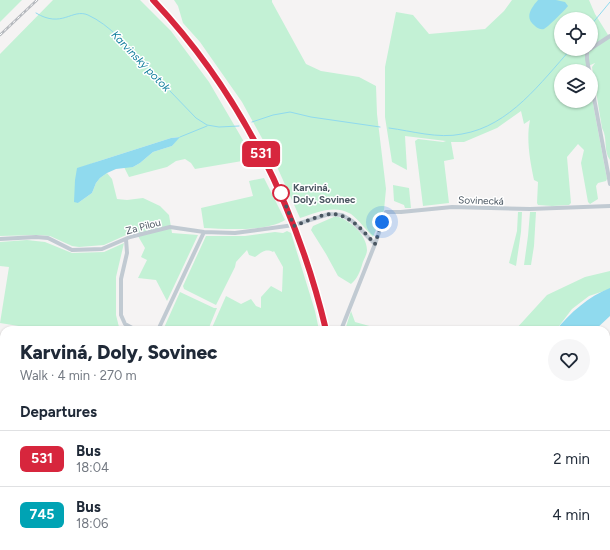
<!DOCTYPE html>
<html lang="en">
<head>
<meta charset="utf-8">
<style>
  body { margin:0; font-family:Figtree,sans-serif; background:#f6f6f7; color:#1f2937; height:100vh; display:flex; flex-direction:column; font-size:15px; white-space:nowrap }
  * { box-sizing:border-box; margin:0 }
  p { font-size:13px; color:#747a83 }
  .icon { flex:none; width:22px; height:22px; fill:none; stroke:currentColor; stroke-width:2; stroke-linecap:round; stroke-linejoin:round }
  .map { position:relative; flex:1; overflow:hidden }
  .panel { position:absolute; left:0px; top:326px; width:610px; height:224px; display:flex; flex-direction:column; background:#fff; border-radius:12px 12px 0 0; box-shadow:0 1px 3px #0004 }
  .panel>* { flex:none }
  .badge { padding:0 8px; border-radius:6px; font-size:14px; line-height:26px }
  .tools { position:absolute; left:554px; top:12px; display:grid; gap:8px }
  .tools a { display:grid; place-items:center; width:44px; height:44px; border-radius:50%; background:#fff; box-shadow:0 1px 3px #0004; font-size:20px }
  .you { position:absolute; width:20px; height:20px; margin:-10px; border:3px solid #fff; border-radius:50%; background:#1a73e8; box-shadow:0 0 0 6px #1a73e833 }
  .map>.badge { position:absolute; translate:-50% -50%; box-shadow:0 0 0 2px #fff }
  h2 { padding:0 20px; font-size:15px; line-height:36px }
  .round { display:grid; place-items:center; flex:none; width:42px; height:42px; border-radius:21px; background:#f6f6f7 }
  .summary { display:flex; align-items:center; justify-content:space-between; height:68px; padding:0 20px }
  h1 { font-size:19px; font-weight:800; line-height:30px }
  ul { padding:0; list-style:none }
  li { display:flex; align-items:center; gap:12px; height:56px; padding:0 20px; border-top:1px solid #e0e1e3 }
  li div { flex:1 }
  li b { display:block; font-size:15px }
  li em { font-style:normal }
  li .badge { min-width:44px; font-weight:700; text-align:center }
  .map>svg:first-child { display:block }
  .green { fill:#c3f1d5; fill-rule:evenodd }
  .water { fill:#90daee }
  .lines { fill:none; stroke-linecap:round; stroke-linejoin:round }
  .stream { stroke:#90daee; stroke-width:1 }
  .minor { stroke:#c1cad2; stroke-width:4 }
  .primary { stroke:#b3c2d1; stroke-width:6 }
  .rail-casing { stroke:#b5b8bd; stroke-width:2.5 }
  .rail { stroke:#fff; stroke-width:1; stroke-dasharray:3; stroke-linecap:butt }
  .line-casing { stroke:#fff; stroke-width:9 }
  .line { stroke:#d7263d; stroke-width:6 }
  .walk { stroke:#4a5661; stroke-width:4; stroke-dasharray:0 7.2 }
  .stop-dot { fill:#fff; stroke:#d7263d; stroke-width:2 }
  .labels { text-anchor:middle; stroke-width:3; stroke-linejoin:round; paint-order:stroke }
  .stop-label { font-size:10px; font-weight:bold; fill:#4a5661; stroke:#fff; text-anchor:start }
  .street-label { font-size:10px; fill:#4a5661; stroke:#fff }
  .water-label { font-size:11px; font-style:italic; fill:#0c7c9b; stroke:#fff }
</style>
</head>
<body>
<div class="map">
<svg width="610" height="550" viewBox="0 0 610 550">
  <rect width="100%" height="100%" fill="#f5f3f3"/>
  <path class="green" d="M0 0H22L0 22Z
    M53 0H140L171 31 209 82 254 159 195 169 191 163 185 159 176 161 167 167 129 177 124 167H133L140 163 153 152 172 146 179 137 171 138 99 161 77 169 78 203 92 193 96 183 100 178 107 173 112 179 117 199 127 200 143 198 160 206 169 215 172 233 198 235 167 301 156 280 138 278 147 260 141 257 145 248 135 231 104 245 79 247 72 246 50 236 38 235 0 236V54Z
    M174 0H272V2L306 64 321 71 359 77 376 86 377 114 386 189 384 210 373 237C366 230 359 220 351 214 334 204 316 213 300 218L274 160 242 102 200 42 183 23 178 6Z
    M512 0H589L595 14 610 38V160C603 151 608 138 602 128L592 67 595 63 586 67 587 71H561V101H569L571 107 572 101H591V93L607 179 606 181 598 183 596 186 598 199 590 204 588 202 581 163 584 150 578 144 567 157 571 203 569 205 552 206 538 205 537 203 538 182 534 180C530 161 526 139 530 120L524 124 521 111 497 128 464 142H451L454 159 444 161 449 203 423 206 415 141 418 139 443 142 446 141 405 136 407 170 392 162 385 117V67L396 12 413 15 429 34 485 29 504 11ZM561 19H591V49H561Z
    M264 178 285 220C266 232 226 229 204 228L201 208 253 196 249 181Z
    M393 185 409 188 411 208H405L404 205 394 201Z
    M518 212H522L521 232 516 266 509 263 517 231Z
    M530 212H536L534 246 531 265H524L528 236Z
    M336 216C350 220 367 235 367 250 367 255 363 260 362 265 360 272 357 279 351 284L338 276 326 254 311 230 313 226Z
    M287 231 291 233 315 311 319 330H211L226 296 241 304 251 299 256 306 261 308V297L271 286 282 292 283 267 274 251 273 252C265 248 261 253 255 257L249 255 247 250 236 262 235 267 216 305 184 289 183 286 206 236H245L275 232 283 233Z
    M27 240 45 242 72 253 104 252 124 243 116 277V315L119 327 126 330H25V327L0 323 9 267 0 266V242Z
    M610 271V289L589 296 572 309 556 330H515L547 295 585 277Z
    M180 292 214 308H217L208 330H163Z
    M351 311 355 322 384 330H345Z
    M0 341 4 342V475L0 472 1 454 0 452Z
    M177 546H327V550H163Z
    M348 546H438L437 550H348Z"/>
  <path class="water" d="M538 0H556L565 2 568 6C566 9 547 28 544 29 541 30 537 28 535 26 524 18 531 8 538 0Z
    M180 137 172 146 153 152 140 163 133 167 116 169 107 173 100 178 96 183 92 193 78 203 74 202 75 180 77 168 99 161 171 138Z
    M610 288V316L595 330H556C570 313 589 296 610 288Z"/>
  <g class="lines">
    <path class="stream" d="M36 13C62 29 72 8 88 15 110 25 127 46 143 63 161 81 178 100 196 118L207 125 219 127 239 126
      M591 25 610 2
      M252 122 273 115 290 112 311 117 380 127
      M389 128C412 131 438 139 462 134 510 126 541 82 571 49
      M180 137 207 126"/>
    <path class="minor" d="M589 71 587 59V51L610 36
      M591 82 610 184
      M0 239 36 237 48 238 72 250 102 249 130 237 170 227 204 232 235 233 294 225 329 214 342 215 352 221 375 244
      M126 239 127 253 121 279V315L125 324 136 330
      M158 330 204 232
      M341 330 375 244 386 212H401L452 207 530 209 610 206"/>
    <path class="primary" d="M153 0C239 92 297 207 326 330
      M339 550V546"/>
    <g class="rail-casing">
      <path id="rail" d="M0 35 37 0"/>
    </g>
    <use href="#rail" class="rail"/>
  </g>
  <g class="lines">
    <g class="line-casing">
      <path id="line" d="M153 0C240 92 297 208 326 330"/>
    </g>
    <use href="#line" class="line"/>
    <path class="walk" d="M281 193 294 226C304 222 320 215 330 214 349 213 363 231 375 244L382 222"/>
  </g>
  <circle class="stop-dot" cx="281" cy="193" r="8"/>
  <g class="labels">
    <g class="stop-label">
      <text x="293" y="191">Karviná,<tspan x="293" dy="12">Doly, Sovinec</tspan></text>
    </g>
    <g class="street-label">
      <text transform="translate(481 200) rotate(2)" y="4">Sovinecká</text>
      <text transform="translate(143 226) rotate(-15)" y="4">Za Pilou</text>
    </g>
    <g class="water-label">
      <text transform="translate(141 61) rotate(46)" y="4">Karvinský potok</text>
    </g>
  </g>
</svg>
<div class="tools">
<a><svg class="icon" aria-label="locate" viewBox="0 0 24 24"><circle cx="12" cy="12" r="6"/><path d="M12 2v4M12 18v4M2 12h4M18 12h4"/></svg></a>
<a><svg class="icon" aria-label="layers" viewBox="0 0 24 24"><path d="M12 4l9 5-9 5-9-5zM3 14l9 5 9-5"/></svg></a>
</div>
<div class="you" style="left:382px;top:222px"></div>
<b class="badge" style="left:261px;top:154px;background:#d7263d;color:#fff">531</b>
<section class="panel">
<div class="summary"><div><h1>Karviná, Doly, Sovinec</h1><p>Walk · 4 min · 270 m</p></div><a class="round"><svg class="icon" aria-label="heart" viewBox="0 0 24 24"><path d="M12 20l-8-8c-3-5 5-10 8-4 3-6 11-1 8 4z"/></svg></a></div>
<h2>Departures</h2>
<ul>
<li><span class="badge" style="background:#d7263d;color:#fff">531</span><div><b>Bus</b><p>18:04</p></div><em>2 min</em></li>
<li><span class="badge" style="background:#00a3b4;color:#fff">745</span><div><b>Bus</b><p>18:06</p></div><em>4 min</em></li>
</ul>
</section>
</div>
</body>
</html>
